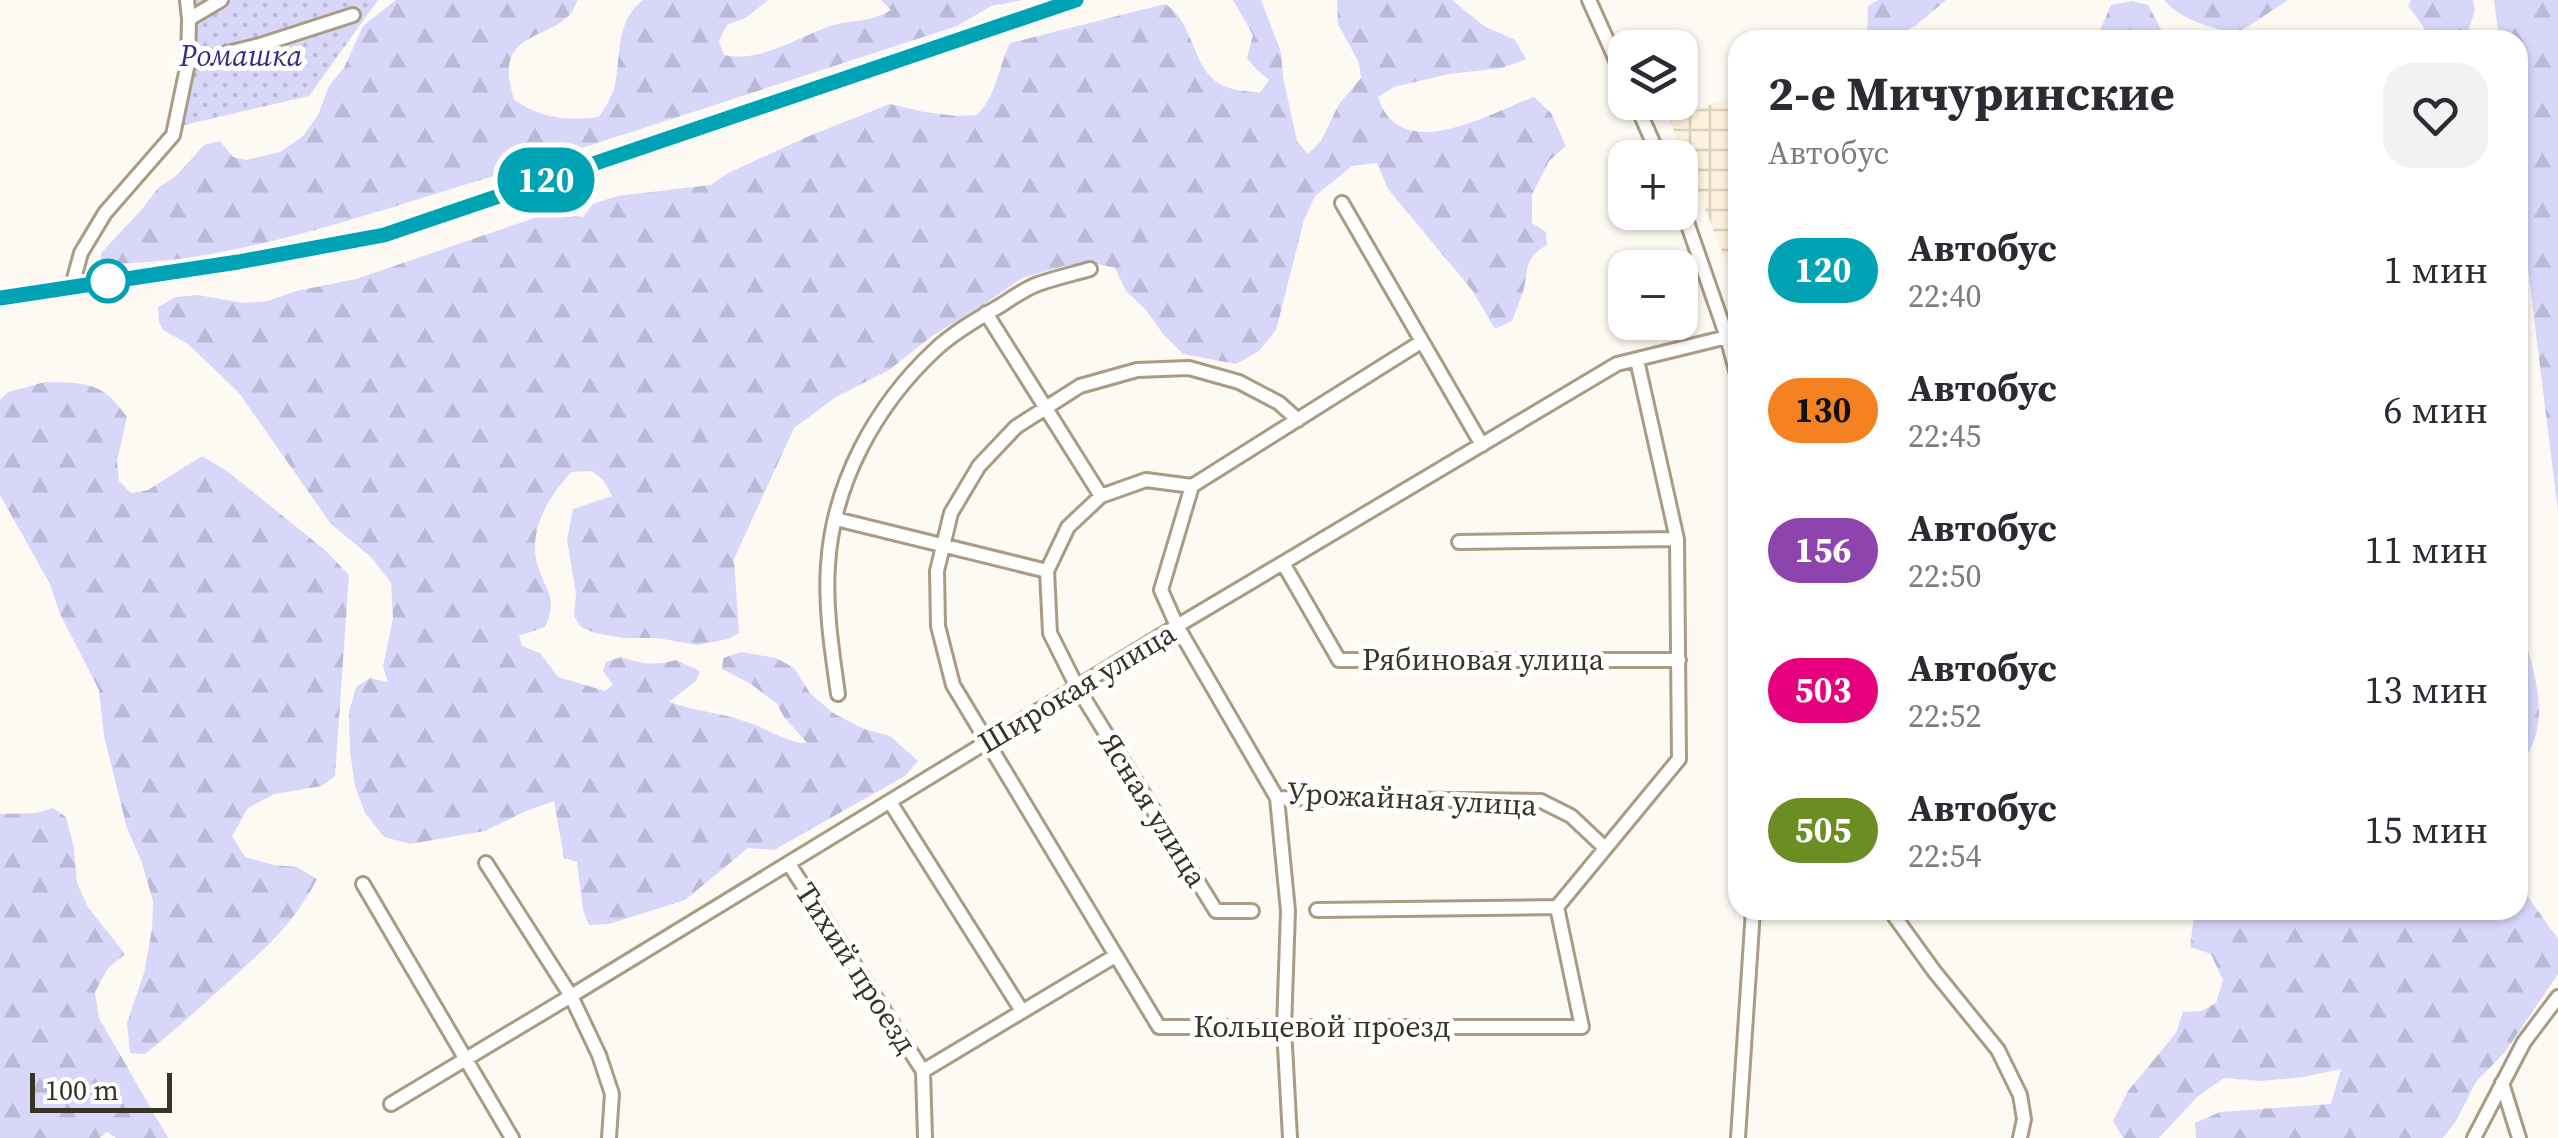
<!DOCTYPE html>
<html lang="ru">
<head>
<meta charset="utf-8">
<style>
  body { margin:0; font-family:"Source Serif 4",serif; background:#f2f2f3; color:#2b2b33; height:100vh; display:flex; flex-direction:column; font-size:38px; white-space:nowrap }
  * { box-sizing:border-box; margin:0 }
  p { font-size:32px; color:#7c7c81 }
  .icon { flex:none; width:55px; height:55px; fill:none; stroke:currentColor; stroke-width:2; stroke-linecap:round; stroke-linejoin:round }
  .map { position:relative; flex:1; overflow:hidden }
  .panel { position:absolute; left:1728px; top:30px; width:800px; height:890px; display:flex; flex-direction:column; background:#fff; border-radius:30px; box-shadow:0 2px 8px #0004 }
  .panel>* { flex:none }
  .badge { padding:0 20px; border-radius:32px; font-size:35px; line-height:65px }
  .buttons { position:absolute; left:1608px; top:30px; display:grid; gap:20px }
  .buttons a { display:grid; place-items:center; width:90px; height:90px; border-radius:20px; background:#fff; box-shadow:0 2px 8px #0004; font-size:50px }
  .scale { position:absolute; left:30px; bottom:25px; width:142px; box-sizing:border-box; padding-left:10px; border:5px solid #383227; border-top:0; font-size:28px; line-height:35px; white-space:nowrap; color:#383227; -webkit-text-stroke:8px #fff; paint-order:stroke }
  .map>.badge { position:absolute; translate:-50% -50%; box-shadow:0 0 0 5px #fff }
  .round { display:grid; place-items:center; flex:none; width:105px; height:105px; border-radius:30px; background:#f2f2f3 }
  .head { display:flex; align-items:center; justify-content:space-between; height:170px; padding:0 40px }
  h1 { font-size:48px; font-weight:700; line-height:75px }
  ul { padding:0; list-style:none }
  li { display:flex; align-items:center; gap:30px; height:140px; padding:0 40px }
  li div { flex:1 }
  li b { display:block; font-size:38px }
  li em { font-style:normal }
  li .badge { min-width:110px; font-weight:700; text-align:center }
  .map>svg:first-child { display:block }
  .industrial { fill:url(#industrial-grid) }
  .forest { fill:url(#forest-firs) }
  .garden { fill:url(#garden-dots) }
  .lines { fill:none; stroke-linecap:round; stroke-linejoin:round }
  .minor-casing { stroke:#aa9c82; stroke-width:18 }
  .major-casing { stroke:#d7d6d4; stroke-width:22 }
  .minor { stroke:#fff; stroke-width:12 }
  .major { stroke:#d7bb76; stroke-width:18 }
  .line-casing { stroke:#fff; stroke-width:22 }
  .line { stroke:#00a3b4; stroke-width:15 }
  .stop-dot { fill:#fff; stroke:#00a3b4; stroke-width:5 }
  .labels { text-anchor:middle; stroke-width:10; stroke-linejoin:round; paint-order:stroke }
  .park-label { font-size:30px; font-style:italic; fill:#3f268b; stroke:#fff }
  .street-label { font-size:30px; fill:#383227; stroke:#fff }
</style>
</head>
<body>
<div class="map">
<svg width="2558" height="1138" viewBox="0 0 2558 1138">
  <defs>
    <pattern id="industrial-grid" width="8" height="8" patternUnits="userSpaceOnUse" patternTransform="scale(2.5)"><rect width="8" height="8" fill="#fdf2dd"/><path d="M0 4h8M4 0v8" fill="none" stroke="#dad0be"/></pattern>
    <pattern id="forest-firs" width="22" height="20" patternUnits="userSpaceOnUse" patternTransform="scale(2.5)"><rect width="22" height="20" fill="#d8d7fa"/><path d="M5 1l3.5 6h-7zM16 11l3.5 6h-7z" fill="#bab9d6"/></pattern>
    <pattern id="garden-dots" width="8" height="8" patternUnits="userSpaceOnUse" patternTransform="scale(2.5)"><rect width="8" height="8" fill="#d8d7fa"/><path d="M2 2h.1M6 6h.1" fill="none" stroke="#bab9d6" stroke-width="1.8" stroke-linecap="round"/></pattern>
  </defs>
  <rect width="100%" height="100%" fill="#fdfaf4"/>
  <path class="industrial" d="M1737 94V263L1728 266 1670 121Z"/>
  <path class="forest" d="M396 0H578C574 7 572 14 565 19 545 36 510 37 509 69 508 79 512 91 514 100 544 119 564 121 599 117 604 109 611 98 614 89 622 57 614 22 643 0H768L747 17 727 25 719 41 724 55C761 63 795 38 830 26 853 19 866 24 891 10L881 0H1023L991 6 957 26C793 79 629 134 464 185 346 221 225 264 101 264V253L142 209 159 187 176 176 204 145 220 141 233 157 246 160 280 152 303 136 318 115 329 86 345 66 363 26Z
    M1233 0H1261L1281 52 1283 77 1297 141 1308 154 1321 141 1339 104 1361 78 1359 63 1338 24 1337 0H1452L1484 26 1515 40 1526 59 1502 68 1449 74 1394 87 1378 97C1400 167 1490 113 1534 97L1551 113 1566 146 1549 161 1532 195V223L1546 232 1547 245C1524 258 1529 267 1524 288 1521 299 1516 310 1512 321L1495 329 1472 290 1388 189 1377 163 1352 166 1315 196 1304 220 1276 330 1259 351 1236 364 1183 354 1163 334 1146 310 1126 291 1115 268 1088 262 1064 266 1022 278 983 305 932 336 889 370 836 397 794 428 734 559 739 633 728 639 697 645 657 638H623L595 633 581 627 574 616 576 594 567 540 573 509 612 496 604 481 592 471 571 472C548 498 527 531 538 567 547 594 558 598 545 627L519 636 522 646 540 653 558 677 605 691 613 685 603 671 606 662 621 657C641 664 655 666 676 660L700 671 696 681 669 702C695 711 722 713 747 722 767 728 786 743 807 743L784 717 777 704 751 684 722 669 723 658 741 652 776 658 794 668 810 693 833 713 864 729 890 736 918 761 905 776 774 850 748 848 685 900 609 924 589 925 583 910 577 862 564 858 554 801 526 811 485 831 410 844 384 837 365 813 355 786 350 751 349 712 356 687 370 678 388 682 383 667 393 618 391 583 371 557 331 524 239 393 188 344 163 330 159 322 158 307 176 297 198 295 244 303 268 301 296 291 356 279 552 212 583 217 593 204 617 196 711 185 728 173 809 136 890 104 924 112 957 116 977 115C997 95 998 68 1010 43L1165 4C1194 21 1192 69 1220 84 1232 91 1247 91 1260 93L1269 80 1256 69 1247 58 1253 35Z
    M1878 0H1946L1915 26 1887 40 1867 37 1868 6Z
    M2164 0H2288L2235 35C2207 24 2185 23 2164 0Z
    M2411 0H2473L2475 11 2469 28 2476 40H2427L2423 26 2408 6Z
    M2494 0H2558V512L2518 188V40H2499Z
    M2132 1 2148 5 2167 40H2096L2111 5Z
    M45 382C86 383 102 381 127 417L117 461 119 481 131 493 148 490 202 456 227 471 325 550 349 575 335 776 322 786 274 794 248 808 232 836 245 857 274 865 297 867 317 879C296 920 272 942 238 973 207 1001 179 1027 145 1054L130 1053 127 1023 144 973 152 929 153 901 141 860 127 828 104 736 99 690 60 614 50 584 0 495V400L8 392Z
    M2518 613C2531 668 2558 722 2518 767Z
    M53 808 66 817 74 848 77 883 88 907 125 954 108 968 95 992 99 1018 168 1138H116L107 1132 99 1138H0V814L37 813Z
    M2518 860 2523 864 2528 897 2558 939V974L2505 1052 2476 1082 2456 1121 2443 1138H2196L2195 1123 2220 1112 2331 1104 2341 1069 2304 1077 2261 1081 2224 1078 2197 1097 2159 1138H2123L2113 1121 2128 1091 2176 1033 2183 1012 2202 1011 2216 1003 2223 980 2211 954 2190 947 2194 916 2199 910H2518Z"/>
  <path class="garden" d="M180 0H378L309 96 176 127 185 43Z"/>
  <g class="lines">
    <g class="minor-casing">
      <path id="minor" d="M1589 0 1625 80
        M189 19 221 0
        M188 63 260 45 353 15
        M1635 102 1660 158
        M1680 202 1727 337 1738 378
        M1342 203 1482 445
        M72 286 81 253 105 213 173 135 188 63 189 19 187 0
        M986 313 1101 496
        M1421 342 1192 486 1161 590 1177 626 1277 798 1541 801 1571 816 1605 848
        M1298 420 1279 403 1239 382 1189 368 1137 370 1080 386 1016 427 979 466 951 513 937 571 938 626 953 685 1159 1027H1582L1557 907 1679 759 1677 539 1637 360
        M1192 486 1146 480 1101 496 1068 527 1047 571 1050 633 1077 687 1216 911H1252
        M836 519 1047 571
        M1459 542 1677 539
        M1283 563 1339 660H1679
        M838 694C832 651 825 608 828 565 833 483 876 405 935 350 953 333 977 319 998 307 1011 299 1024 289 1038 284 1055 278 1073 274 1090 269
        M1277 798 1288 911 1284 1028 1290 1138
        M890 802 1022 1011
        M789 864 923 1071
        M363 884 512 1138
        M1317 910 1557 907
        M1890 910 1934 971 1998 1050 2020 1095 2024 1119 2020 1138
        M923 1071 1115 956
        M923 1071 925 1138
        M2502 1083 2519 1138
        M391 1104 571 996 486 863
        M609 1138 612 1094 599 1055 571 996 1177 626 1617 364 1727 337
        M1738 1138 1753 910
        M2474 1138 2524 1042 2558 997"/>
    </g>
    <g class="major-casing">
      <path id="major" d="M0 298 238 262 384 235 1076 0"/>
    </g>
    <use href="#minor" class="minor"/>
    <use href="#major" class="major"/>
  </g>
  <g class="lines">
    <g class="line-casing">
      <path id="line" d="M0 298 238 262 384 235 1076 0"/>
    </g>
    <use href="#line" class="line"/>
  </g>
  <circle class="stop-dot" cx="108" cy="281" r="20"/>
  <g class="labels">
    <g class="park-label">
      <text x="241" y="66">Ромашка</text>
    </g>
    <g class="street-label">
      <text x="1483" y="670">Рябиновая улица</text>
      <text transform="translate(1077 688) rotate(-31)" y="10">Широкая улица</text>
      <text transform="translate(1412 799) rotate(3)" y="10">Урожайная улица</text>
      <text transform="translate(1153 810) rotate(58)" y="10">Ясная улица</text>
      <text transform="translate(856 968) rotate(57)" y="10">Тихий проезд</text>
      <text x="1322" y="1037">Кольцевой проезд</text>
    </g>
  </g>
</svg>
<div class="buttons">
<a><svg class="icon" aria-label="layers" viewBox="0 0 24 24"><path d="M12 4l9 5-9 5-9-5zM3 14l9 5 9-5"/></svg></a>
<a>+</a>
<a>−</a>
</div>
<div class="scale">100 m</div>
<b class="badge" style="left:546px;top:180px;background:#00a3b4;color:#fff">120</b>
<section class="panel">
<div class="head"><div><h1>2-е Мичуринские</h1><p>Автобус</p></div><a class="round"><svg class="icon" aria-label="heart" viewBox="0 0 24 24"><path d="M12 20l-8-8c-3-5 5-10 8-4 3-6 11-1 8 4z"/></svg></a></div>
<ul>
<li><span class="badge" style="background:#00a3b4;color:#fff">120</span><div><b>Автобус</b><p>22:40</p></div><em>1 мин</em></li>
<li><span class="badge" style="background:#f58220;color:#111">130</span><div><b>Автобус</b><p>22:45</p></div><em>6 мин</em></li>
<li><span class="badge" style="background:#8e44ad;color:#fff">156</span><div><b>Автобус</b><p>22:50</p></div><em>11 мин</em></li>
<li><span class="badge" style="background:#e6007e;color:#fff">503</span><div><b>Автобус</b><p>22:52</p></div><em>13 мин</em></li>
<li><span class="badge" style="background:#6b8e23;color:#fff">505</span><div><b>Автобус</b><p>22:54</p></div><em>15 мин</em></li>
</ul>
</section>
</div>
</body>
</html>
